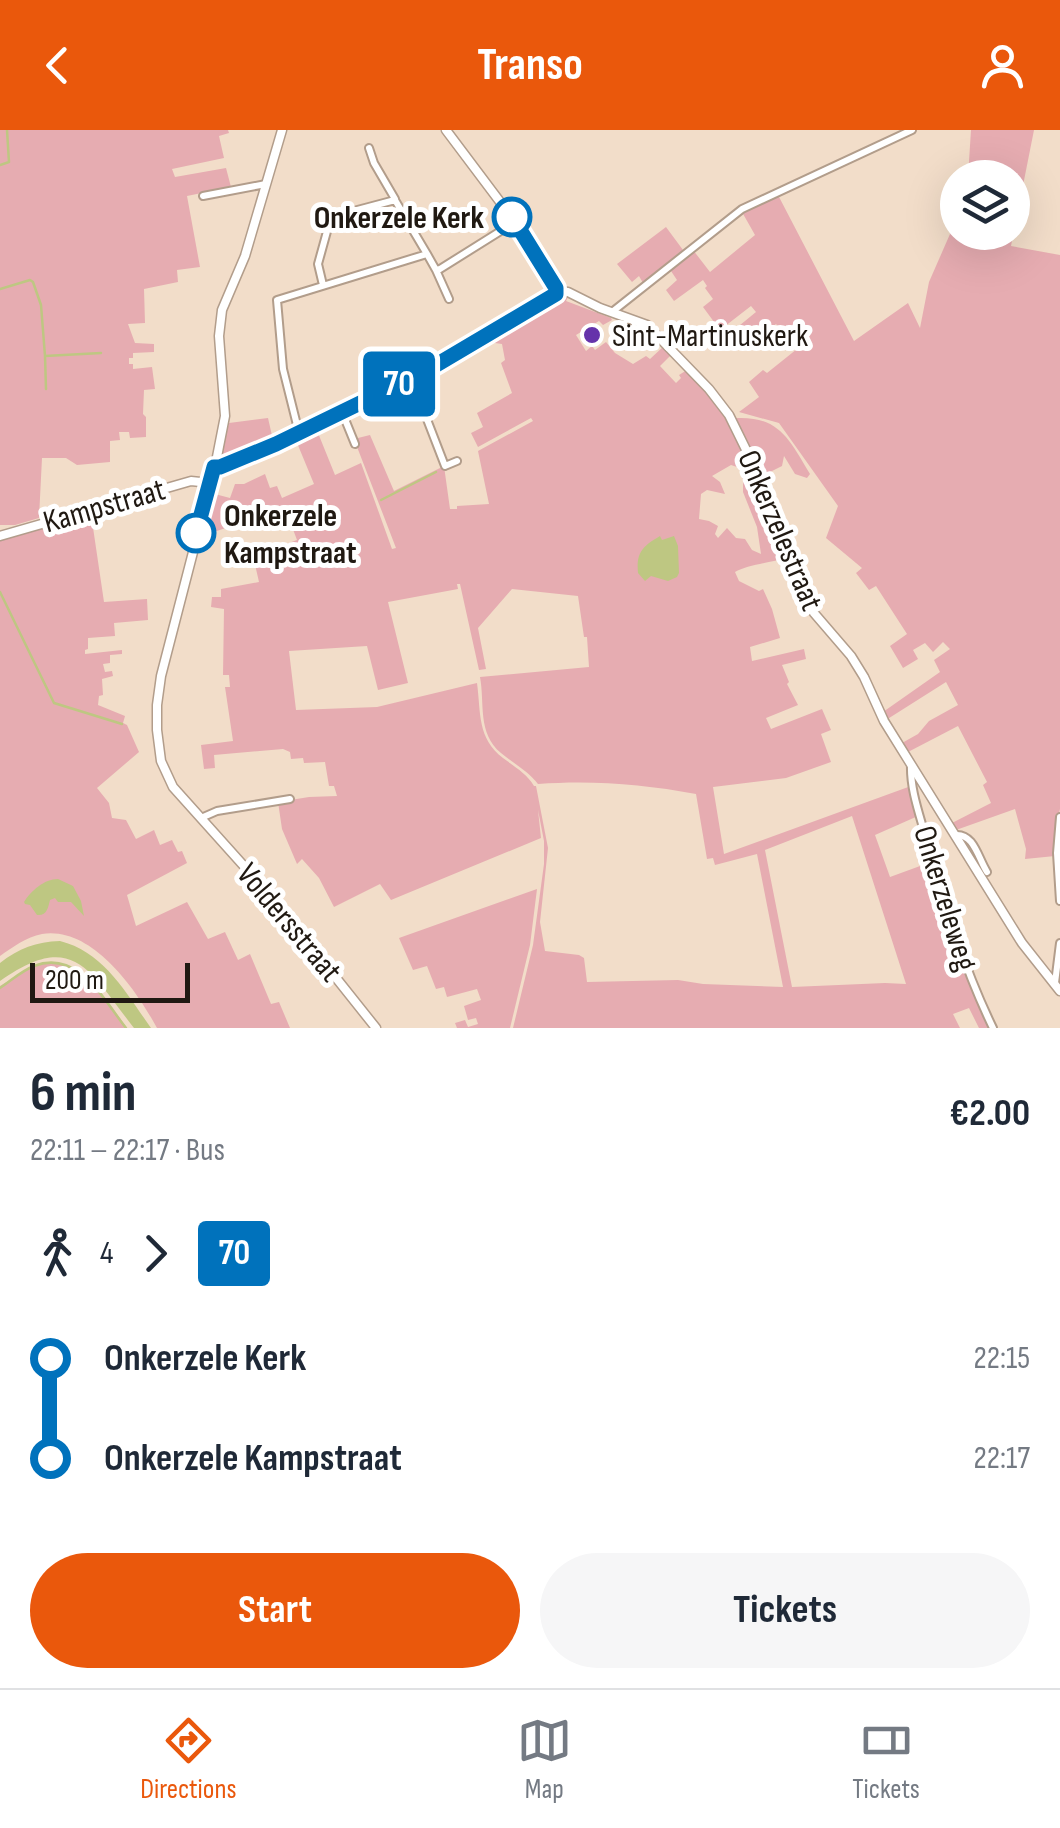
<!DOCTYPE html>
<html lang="en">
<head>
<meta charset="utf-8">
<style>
  body { margin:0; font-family:"Sofia Sans Condensed",sans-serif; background:#f6f6f7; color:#1f2937; height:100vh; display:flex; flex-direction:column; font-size:38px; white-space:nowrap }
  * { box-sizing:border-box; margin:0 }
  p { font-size:32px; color:#747a83 }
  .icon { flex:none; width:55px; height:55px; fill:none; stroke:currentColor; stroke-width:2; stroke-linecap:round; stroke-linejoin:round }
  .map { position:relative; height:898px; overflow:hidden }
  .side { display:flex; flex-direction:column; background:#fff; flex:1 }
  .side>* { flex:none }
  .badge { padding:0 20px; border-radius:8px; font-size:35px; line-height:65px }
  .fabs { position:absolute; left:940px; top:30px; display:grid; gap:20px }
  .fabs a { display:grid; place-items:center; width:90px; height:90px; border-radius:50%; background:#fff; box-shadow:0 10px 40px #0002; font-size:50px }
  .scale { position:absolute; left:30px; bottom:25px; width:160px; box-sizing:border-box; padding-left:10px; border:5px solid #201912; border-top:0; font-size:28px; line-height:35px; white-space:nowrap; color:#201912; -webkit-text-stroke:8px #fff; paint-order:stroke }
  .map>.badge { position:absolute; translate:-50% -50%; box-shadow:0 0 0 5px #fff }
  .legs { display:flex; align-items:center; gap:15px; height:110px; padding:0 30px; font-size:32px }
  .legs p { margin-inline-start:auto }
  .headline { display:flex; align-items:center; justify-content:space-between; height:170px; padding:0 30px }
  h1 { font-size:55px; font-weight:700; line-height:75px }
  .action { display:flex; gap:20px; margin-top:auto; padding:20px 30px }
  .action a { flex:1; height:115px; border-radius:60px; background:#ea580c; color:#fff; font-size:40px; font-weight:700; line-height:115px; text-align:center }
  .action a+a { background:#f6f6f7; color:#1f2937 }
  ul { padding:0 30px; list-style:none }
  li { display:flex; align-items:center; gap:35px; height:100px; font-size:38px }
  li i { display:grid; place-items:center; width:15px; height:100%; margin:0 12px; background:currentColor }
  li i::after { content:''; width:25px; height:25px; margin:-12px; border:8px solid; border-radius:50%; background:#fff }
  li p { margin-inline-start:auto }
  li:first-child i { background:linear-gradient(#0000 50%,currentColor 0) }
  li:last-child i { background:linear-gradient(currentColor 50%,#0000 0) }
  header { display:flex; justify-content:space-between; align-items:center; height:130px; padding:0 30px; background:#ea580c; color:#fff; font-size:45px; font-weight:700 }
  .dock { display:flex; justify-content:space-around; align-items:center; height:140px; border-top:2px solid #e0e1e3; background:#fff; font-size:28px; color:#747a83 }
  .dock a { display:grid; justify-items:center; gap:5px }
  .dock .on { color:#ea580c }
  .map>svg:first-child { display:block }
  .green { fill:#e6acb1; fill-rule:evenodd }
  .water { fill:#bec782 }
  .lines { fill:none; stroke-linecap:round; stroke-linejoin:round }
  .stream { stroke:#bec782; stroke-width:2.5 }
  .minor-casing { stroke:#b29d8b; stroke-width:10 }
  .tertiary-casing { stroke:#b29d8b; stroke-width:11 }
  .minor { stroke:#fff; stroke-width:6 }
  .tertiary { stroke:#fff; stroke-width:8 }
  .line-1-casing { stroke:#fff; stroke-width:22 }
  .line-1 { stroke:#0072bc; stroke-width:15 }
  .stop-1-dot { fill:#fff; stroke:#0072bc; stroke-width:5 }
  .poi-dot { fill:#6533aa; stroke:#fff; stroke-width:4 }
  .labels { text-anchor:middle; stroke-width:10; stroke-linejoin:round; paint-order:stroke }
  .stop-label { font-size:32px; font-weight:bold; fill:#201912; stroke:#fff; text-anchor:end }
  .poi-label { font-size:32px; fill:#201912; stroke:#fff; text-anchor:start }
  .street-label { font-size:32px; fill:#201912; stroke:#fff }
</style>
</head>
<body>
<header><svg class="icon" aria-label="back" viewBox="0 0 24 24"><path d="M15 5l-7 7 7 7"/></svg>Transo<svg class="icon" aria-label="person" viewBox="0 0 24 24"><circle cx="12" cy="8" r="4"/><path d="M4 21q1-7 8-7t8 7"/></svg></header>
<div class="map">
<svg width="1060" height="898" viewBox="0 0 1060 898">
  <rect width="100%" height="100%" fill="#f2ddc9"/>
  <path class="green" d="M0 0H228L229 3 219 6 224 28 172 39 175 47 226 38 231 57 187 66 200 137 177 140 178 152 144 159 145 193 128 194 135 213 154 214V222L133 223V228H129V234H133V239L152 237 155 259 144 260 143 284 146 287V307L130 308 129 302H119L120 310 110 311V332L77 335 66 328H42L39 388 15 395H0Z
    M971 0H1034L1011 116 1060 125V679L1056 695 1055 726 1025 729 1026 719 1015 679 956 700 952 693 991 673 983 655 987 652 958 596 908 622 902 613 918 604 929 591 958 575 946 552 886 590 883 582 940 542 934 530 950 519 943 512 933 522 925 513 913 520 918 529 903 538 890 516 907 504 876 456 869 460 856 443 862 438 826 408 838 376 779 293 739 282 759 267 749 252 763 240 767 243 802 215 800 208 807 203 803 196 778 216 772 208 781 200 776 194 747 217 734 200 756 182 751 176 720 200 703 177 713 169 705 158 707 156 703 150 674 171 666 160 677 150 669 138 693 120 710 142 755 105 742 82 778 65 854 211 908 173 920 198 929 152 957 88 958 102H1012V48L968 47Z
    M666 97 683 120 643 153 639 146 632 152 617 134Z
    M555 160 568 167 566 171 611 188 612 190 603 195 599 191 576 205 586 221 592 216 595 220 606 212 615 223 633 234 646 226 650 229 664 216 671 225 660 236 676 253 681 248 679 245 687 240 709 262 735 296 787 428C772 432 747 435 735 442L739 451 759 461 763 459 772 479 780 508 750 517 752 531 804 519 806 529 782 535 789 552 787 554 798 575 766 588 771 599 822 579 831 600 821 604 831 632 786 648 713 657 724 724 911 656 918 686 875 705 890 747 931 732 991 898H979L969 878 953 884 960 898H513L533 815 544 734V711L538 680 541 708 391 770 380 754 334 777 319 748 302 729 297 734 282 699 278 672 309 667 337 666 334 656H329L325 632 304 633 303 628 291 629 290 622 283 619 214 625 215 638 204 639 201 615 233 611 225 557H230L229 545H223L224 479 211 477 212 467H221V459L259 452 253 426 297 410 285 378 199 407 211 363 230 368 235 354H244L265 344 270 358 277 356 282 368 314 354 295 308 316 298 335 345 361 333 392 419 396 418 354 309 370 305 394 361 444 336 450 379H457V376L489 374 478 321 533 291 531 288 478 317 471 303 483 297 477 283 512 263 501 233 505 230 502 214 495 213 492 205 507 181 534 166 538 171ZM731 335 740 338 743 350V362L757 397 761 424 752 420 745 409 736 408 727 398 718 408 715 404 718 396 709 391 699 389 701 364 707 360 725 364 720 352 712 346ZM457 454H460L479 540 486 539 478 498 512 459 578 466 584 507H587L589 537 480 547C485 573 477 603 501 623 513 633 528 641 538 654 591 650 643 654 696 664L707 729 713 728 715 735 757 724 783 857 703 854 678 850 587 852 584 828 579 825 545 821 540 792 548 718 536 656H534C527 644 515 637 503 628 477 608 481 583 477 553L377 577 296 580 289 521 367 516 378 560 408 553 388 472 458 459ZM852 686 906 854 885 853 792 857 765 720Z
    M268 288 273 310 227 330H222L221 324 229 293Z
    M736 288C780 286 790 311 810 344L807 348 795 344 784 326 782 336 764 345Z
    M91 384 104 472 147 469 148 490 114 493 115 506 88 508V519L85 520V524L122 520V524L110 525V533L103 534 105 542 112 541 113 546 102 549 103 565 99 566 98 575 125 586 123 593 127 595 139 622 97 658 109 673 112 688 126 690 136 709 154 700 160 715 172 710 178 722 182 721 187 733 127 765 136 796 187 772 208 809 225 802 238 830 250 824 271 874 279 872 290 898H157C136 859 92 796 42 804 26 807 13 817 0 826V408Z
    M537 759 530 815 510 898H457L455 893 465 890 468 897 478 894 476 888 468 890 464 876 481 870 477 859 447 867 444 857 436 859 427 836 413 840 399 808Z
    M49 832C88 836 105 868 127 898H0V856L37 834Z"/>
  <path class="water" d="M660 406 662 410 674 406 678 416 679 443 677 447 668 451 651 446 645 451 638 443C636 422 643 416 660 406Z
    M58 749 73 756 81 771 84 786 71 772H58L55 768 50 770C48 778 47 786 37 785L30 775 25 774 24 772C31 761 44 749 58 749Z
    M60 811C104 822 126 863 151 898H134C90 842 74 798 0 851V833C19 818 36 812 60 811Z"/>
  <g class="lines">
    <path class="stream" d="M0 35 9 32 7 0
      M0 159 30 150 33 152 41 175 45 226 101 223
      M45 226 46 259
      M381 370 436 342
      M0 462 54 573 122 594
      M0 858C11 851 21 841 34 836 78 819 103 869 126 898"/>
    <g class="minor-casing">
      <path id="minor" d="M369 18 374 33 395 69
        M203 66 266 54
        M436 140 449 169
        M323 155 318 134 331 87 395 70 427 124
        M612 182 742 79 912 0
        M411 248 445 336 457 331
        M342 282 355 314
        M299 303 283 239 277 170 427 124 436 140 440 139 515 92
        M911 635C910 661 921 688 927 712 945 776 964 838 993 898
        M1060 687 1057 723 1060 771
        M201 688 217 681 290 669
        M955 705C974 703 978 728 987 742
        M1055 853 1060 813"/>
    </g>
    <g class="tertiary-casing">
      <path id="tertiary" d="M282 0 245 126 222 180 219 206 225 286 215 337 161 546 157 575V600L161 631 173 657 270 765 376 898
        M446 0 519 97 557 161 568 162 600 178 647 195 709 259 729 285 758 344 799 453 814 483 851 526 864 547 884 591 1022 813 1060 861
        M215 337H220L276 314 426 241 471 215 557 161
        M0 406 191 351 210 353"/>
    </g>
    <use href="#minor" class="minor"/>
    <use href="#tertiary" class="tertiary"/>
  </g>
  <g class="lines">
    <g class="line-1-casing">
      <path id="line-1" d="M196 403 214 337H220L276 314 426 241 556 164V158L512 87"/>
    </g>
    <use href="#line-1" class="line-1"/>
  </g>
  <g class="stop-1-dot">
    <circle cx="512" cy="87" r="18"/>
    <circle cx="196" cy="403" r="18"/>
  </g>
  <circle class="poi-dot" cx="592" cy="205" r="10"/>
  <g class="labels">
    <g class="stop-label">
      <text x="484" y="98">Onkerzele Kerk</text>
      <text x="224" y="396" text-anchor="start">Onkerzele<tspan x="224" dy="37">Kampstraat</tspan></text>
    </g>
    <g class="poi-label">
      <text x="612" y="216">Sint-Martinuskerk</text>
    </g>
    <g class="street-label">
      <text transform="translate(104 375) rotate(-16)" y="11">Kampstraat</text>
      <text transform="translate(781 400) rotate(67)" y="11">Onkerzelestraat</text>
      <text transform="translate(946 768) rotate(73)" y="11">Onkerzeleweg</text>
      <text transform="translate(290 792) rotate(50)" y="11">Voldersstraat</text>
    </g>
  </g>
</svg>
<div class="fabs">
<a><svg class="icon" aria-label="layers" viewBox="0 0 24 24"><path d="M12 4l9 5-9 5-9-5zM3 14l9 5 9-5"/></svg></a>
</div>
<div class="scale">200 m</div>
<b class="badge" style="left:399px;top:254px;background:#0072bc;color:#fff">70</b>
</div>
<section class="side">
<div class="headline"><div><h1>6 min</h1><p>22:11 – 22:17 · Bus</p></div><b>€2.00</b></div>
<div class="legs"><svg class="icon" aria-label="walk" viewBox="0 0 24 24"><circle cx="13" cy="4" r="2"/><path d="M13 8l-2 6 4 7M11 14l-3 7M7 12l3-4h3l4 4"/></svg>4<svg class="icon" aria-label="forward" viewBox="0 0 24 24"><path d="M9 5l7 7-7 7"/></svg><b class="badge" style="background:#0072bc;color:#fff">70</b></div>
<ul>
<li><i style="color:#0072bc"></i><b>Onkerzele Kerk</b><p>22:15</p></li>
<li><i style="color:#0072bc"></i><b>Onkerzele Kampstraat</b><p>22:17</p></li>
</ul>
<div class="action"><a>Start</a><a>Tickets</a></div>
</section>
<nav class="dock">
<a class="on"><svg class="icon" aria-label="directions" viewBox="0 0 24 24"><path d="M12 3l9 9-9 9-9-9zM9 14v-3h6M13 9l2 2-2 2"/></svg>Directions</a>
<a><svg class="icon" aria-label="map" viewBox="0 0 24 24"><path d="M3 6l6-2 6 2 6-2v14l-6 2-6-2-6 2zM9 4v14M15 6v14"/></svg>Map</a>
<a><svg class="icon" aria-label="tickets" viewBox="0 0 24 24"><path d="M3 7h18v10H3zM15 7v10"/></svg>Tickets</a>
</nav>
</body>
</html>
